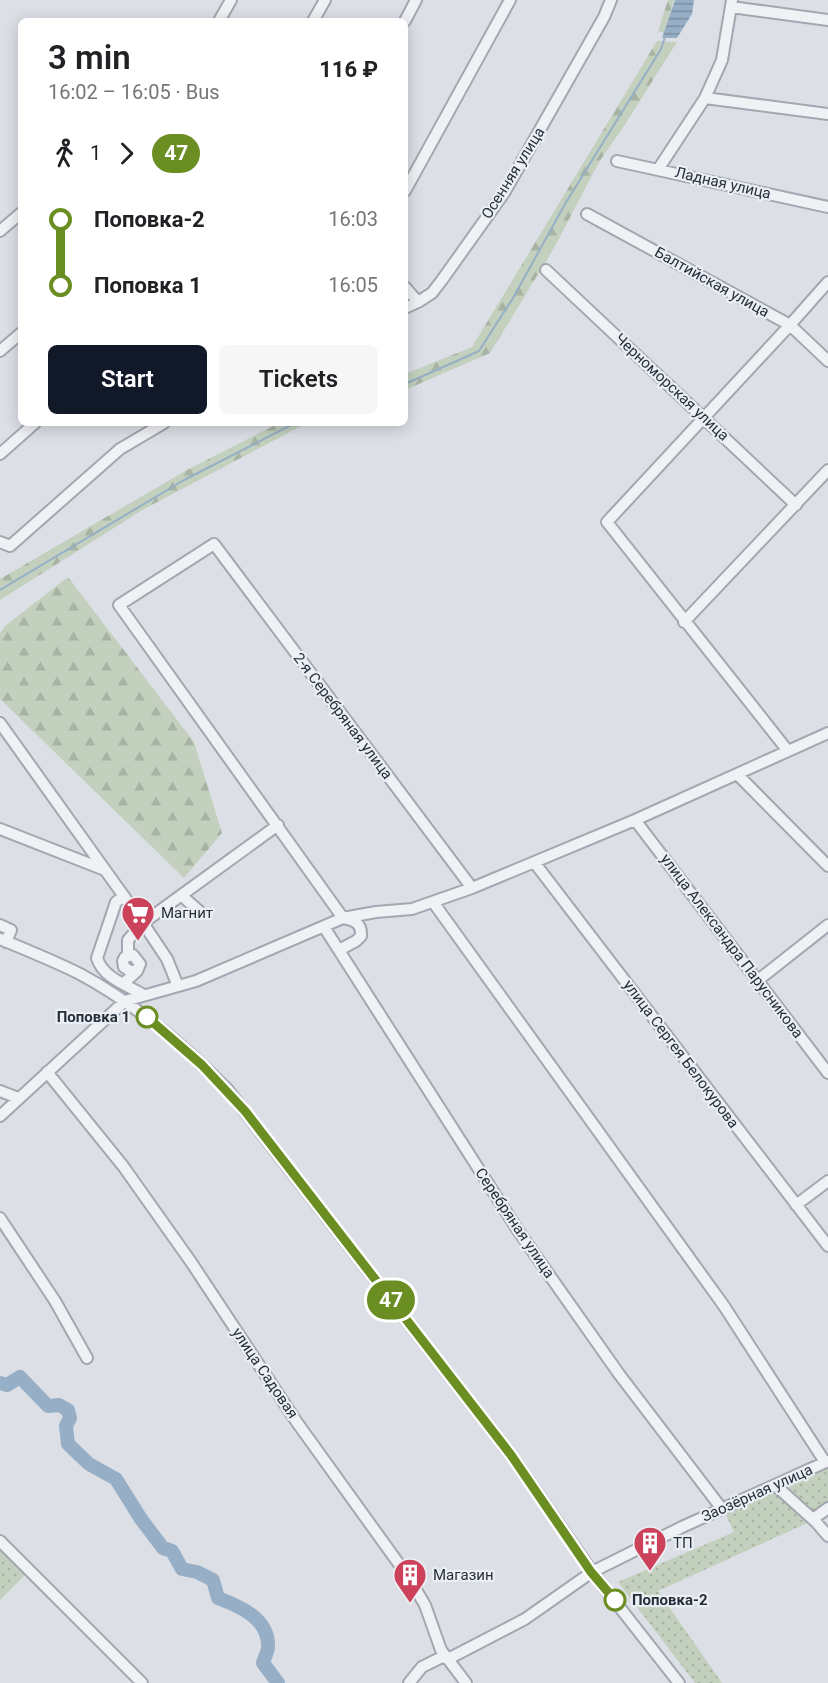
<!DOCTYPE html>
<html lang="en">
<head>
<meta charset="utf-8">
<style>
  body { margin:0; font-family:Roboto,sans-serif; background:#f6f6f6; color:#202124; height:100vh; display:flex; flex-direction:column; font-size:22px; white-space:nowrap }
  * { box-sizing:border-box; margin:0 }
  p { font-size:20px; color:#757577 }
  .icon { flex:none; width:33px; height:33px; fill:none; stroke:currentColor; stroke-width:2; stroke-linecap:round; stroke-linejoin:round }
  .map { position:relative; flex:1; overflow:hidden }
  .panel { position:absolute; left:18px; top:18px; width:390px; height:408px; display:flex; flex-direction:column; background:#fff; border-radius:9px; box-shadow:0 3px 15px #0003 }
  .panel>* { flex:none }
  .badge { padding:0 12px; border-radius:20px; font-size:21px; line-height:39px }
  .map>.badge { position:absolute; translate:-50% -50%; box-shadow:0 0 0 3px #fff }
  .legs { display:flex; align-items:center; gap:9px; height:66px; padding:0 30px; font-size:20px }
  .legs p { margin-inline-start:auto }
  .overview { display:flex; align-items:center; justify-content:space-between; height:102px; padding:0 30px }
  h1 { font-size:33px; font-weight:600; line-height:45px }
  .action { display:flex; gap:12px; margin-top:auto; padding:12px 30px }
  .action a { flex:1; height:69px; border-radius:9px; background:#111827; color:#fff; font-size:24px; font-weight:600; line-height:69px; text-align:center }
  .action a+a { background:#f6f6f6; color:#202124 }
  ul { padding:0 30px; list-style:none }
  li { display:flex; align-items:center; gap:21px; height:66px; font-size:22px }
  li i { display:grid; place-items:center; width:9px; height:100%; margin:0 8px; background:currentColor }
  li i::after { content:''; width:15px; height:15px; margin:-8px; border:4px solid; border-radius:50%; background:#fff }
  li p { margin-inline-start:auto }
  li:first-child i { background:linear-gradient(#0000 50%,currentColor 0) }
  li:last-child i { background:linear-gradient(currentColor 50%,#0000 0) }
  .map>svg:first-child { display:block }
  .grass { fill:url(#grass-dots) }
  .forest { fill:url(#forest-firs) }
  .water { fill:url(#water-rules) }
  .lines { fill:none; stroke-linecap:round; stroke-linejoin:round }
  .stream { stroke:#97afc6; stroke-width:2 }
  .river { stroke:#97afc6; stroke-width:14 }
  .minor-casing { stroke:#a2a7b0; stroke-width:14 }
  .minor { stroke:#eff1f5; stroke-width:10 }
  .line-1-casing { stroke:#fff; stroke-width:14 }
  .line-1 { stroke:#6b8e23; stroke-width:9 }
  .stop-1-dot { fill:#fff; stroke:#6b8e23; stroke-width:3 }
  .labels { text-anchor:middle; stroke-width:4.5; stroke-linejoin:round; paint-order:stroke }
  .street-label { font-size:15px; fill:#262f3c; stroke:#ebeff4 }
  .poi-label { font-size:15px; fill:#262f3c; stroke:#ebeff4; text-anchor:start }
  .stop-label { font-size:15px; font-weight:bold; fill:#262f3c; stroke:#ebeff4; text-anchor:end }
</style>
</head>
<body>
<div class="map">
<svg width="828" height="1683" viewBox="0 0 828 1683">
  <defs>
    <pattern id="grass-dots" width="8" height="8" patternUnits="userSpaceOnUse" patternTransform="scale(1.5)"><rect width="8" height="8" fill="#c3d0bd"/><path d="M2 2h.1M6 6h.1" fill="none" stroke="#a7b3a3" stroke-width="1.8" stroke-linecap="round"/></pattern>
    <pattern id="forest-firs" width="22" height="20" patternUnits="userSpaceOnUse" patternTransform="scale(1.5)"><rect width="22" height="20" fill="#c3d0bd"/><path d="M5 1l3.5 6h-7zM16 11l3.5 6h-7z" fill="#a7b3a3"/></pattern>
    <pattern id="water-rules" width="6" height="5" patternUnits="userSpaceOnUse" patternTransform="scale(1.5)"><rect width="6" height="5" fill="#97afc6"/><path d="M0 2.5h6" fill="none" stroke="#7b8fa2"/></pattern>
  </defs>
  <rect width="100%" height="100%" fill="#dce0e6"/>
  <path class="grass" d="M828 1467V1511L816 1519 658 1591 722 1683H695L618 1582 734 1532 726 1515Z
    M0 1546 27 1573 0 1600Z"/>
  <path class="forest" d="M668 0H674L664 33 658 31Z
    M657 41 677 42 626 123 599 162 554 248 490 353 405 390V374L472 347Z
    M279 423H307L144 509 0 600V579L187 470Z
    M68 577 194 742 222 833 184 878 0 699V633L5 626Z"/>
  <path class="water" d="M675 0H694L692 14 677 38H662Z"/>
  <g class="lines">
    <path class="stream" d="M405 384 479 351 513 298 565 204 661 49 665 37
      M0 590 184 480 295 423"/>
    <path class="river" d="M0 1383 7 1385 20 1377 48 1406 59 1405 68 1410 70 1418 66 1426 68 1444 89 1464 116 1479 141 1519 163 1548 172 1551 182 1569 197 1572 213 1580 218 1598C239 1606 268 1618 268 1645 269 1650 264 1658 263 1663L278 1683"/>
    <g class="minor-casing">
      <path id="minor" d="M732 0 722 60 705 98 828 114
        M731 7 828 20
        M219 21 231 0
        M313 21 325 0
        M405 21 416 0
        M617 161 828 207
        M659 168 705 98
        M405 191 510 0
        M587 214 790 325 828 361
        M0 231 21 213
        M546 270 796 505
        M405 287 418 302 432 293 442 280 504 193 604 17 611 0
        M405 308 418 302
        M0 351 21 333
        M0 454 35 423
        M0 542 10 546 120 449 164 423
        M684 622 828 470
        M0 723 143 923 167 959 178 986
        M788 751 607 522 790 325 828 282
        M737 774 828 866
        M635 820 828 1073
        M0 829 105 870
        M534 862 828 1246
        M181 895 199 911
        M124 896 116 902 97 958C103 978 127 985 144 995
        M433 902 724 1306 825 1462
        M0 925 11 930 6 942
        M324 927 519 1232 619 1374 722 1509
        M0 939C27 950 54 961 80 974 136 1004 184 1046 228 1090L511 1455 592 1572 679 1683
        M339 950 356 941 361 936C362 923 354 920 343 918L119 605 214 544 472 888
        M128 955V940L143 923 278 825
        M757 981 828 925
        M124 983 137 971 140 964 133 955 125 957 123 961 124 967 130 971H137
        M47 1072 123 1166 191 1262 296 1421 409 1578 425 1605 441 1650 466 1683
        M0 1091 18 1098
        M0 1116 125 1001 196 981 343 918 376 912 412 909 472 888 635 820 828 733
        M796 1205 828 1181
        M0 1218 55 1301 87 1358
        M775 1485 816 1522 828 1536
        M813 1519 828 1508
        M0 1541 142 1683
        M409 1683 422 1667 442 1657 448 1659 525 1619 592 1572 682 1527 828 1461"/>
    </g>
    <use href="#minor" class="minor"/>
  </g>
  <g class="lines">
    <g class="line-1-casing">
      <path id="line-1" d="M147 1017 202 1065 245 1111 511 1455 591 1572 615 1600"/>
    </g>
    <use href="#line-1" class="line-1"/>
  </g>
  <defs>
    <g id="supermarket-pin" transform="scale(1.725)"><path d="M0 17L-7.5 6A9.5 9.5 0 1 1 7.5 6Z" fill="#cb425a" stroke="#ebeff4"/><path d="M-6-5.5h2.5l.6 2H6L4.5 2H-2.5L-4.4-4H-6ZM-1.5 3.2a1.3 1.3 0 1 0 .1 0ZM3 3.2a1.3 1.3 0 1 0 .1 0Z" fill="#fff"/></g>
    <g id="building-pin" transform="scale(1.725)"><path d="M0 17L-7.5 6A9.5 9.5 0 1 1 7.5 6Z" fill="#cb425a" stroke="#ebeff4"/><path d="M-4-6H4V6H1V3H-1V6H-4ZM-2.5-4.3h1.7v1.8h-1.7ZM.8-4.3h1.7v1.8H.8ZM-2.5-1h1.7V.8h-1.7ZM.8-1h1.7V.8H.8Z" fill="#fff"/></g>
  </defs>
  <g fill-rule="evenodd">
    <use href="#supermarket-pin" x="138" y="913"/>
    <use href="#building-pin" x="650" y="1543"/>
    <use href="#building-pin" x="410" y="1575"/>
  </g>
  <g class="stop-1-dot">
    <circle cx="147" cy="1017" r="10"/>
    <circle cx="615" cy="1600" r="10"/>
  </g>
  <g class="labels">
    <g class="street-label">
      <text transform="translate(513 173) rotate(-58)" y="5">Осенняя улица</text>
      <text transform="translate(723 183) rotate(13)" y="5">Ладная улица</text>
      <text transform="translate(712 282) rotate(29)" y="5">Балтийская улица</text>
      <text transform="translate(672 387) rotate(43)" y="5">Черноморская улица</text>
      <text transform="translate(343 716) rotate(53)" y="5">2-я Серебряная улица</text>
      <text transform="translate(732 946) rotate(53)" y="5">улица Александра Парусникова</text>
      <text transform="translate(681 1054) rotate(53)" y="5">улица Сергея Белокурова</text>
      <text transform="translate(515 1223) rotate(56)" y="5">Серебряная улица</text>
      <text transform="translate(265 1373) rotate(56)" y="5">улица Садовая</text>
      <text transform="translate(757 1493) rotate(-24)" y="5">Заозёрная улица</text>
    </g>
    <g class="poi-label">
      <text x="161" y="918">Магнит</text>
      <text x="673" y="1548">ТП</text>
      <text x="433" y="1580">Магазин</text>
    </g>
    <g class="stop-label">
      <text x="130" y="1022">Поповка 1</text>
      <text x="632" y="1605" text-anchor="start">Поповка-2</text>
    </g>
  </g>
</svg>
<b class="badge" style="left:391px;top:1300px;background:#6b8e23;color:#fff">47</b>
<section class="panel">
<div class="overview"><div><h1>3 min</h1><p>16:02 – 16:05 · Bus</p></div><b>116 ₽</b></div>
<div class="legs"><svg class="icon" aria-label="walk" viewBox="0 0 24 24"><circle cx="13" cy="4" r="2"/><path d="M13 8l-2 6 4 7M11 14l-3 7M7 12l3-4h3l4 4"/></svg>1<svg class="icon" aria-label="forward" viewBox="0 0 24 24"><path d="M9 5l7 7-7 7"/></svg><b class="badge" style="background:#6b8e23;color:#fff">47</b></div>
<ul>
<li><i style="color:#6b8e23"></i><b>Поповка-2</b><p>16:03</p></li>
<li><i style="color:#6b8e23"></i><b>Поповка 1</b><p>16:05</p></li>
</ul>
<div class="action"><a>Start</a><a>Tickets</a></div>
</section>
</div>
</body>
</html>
